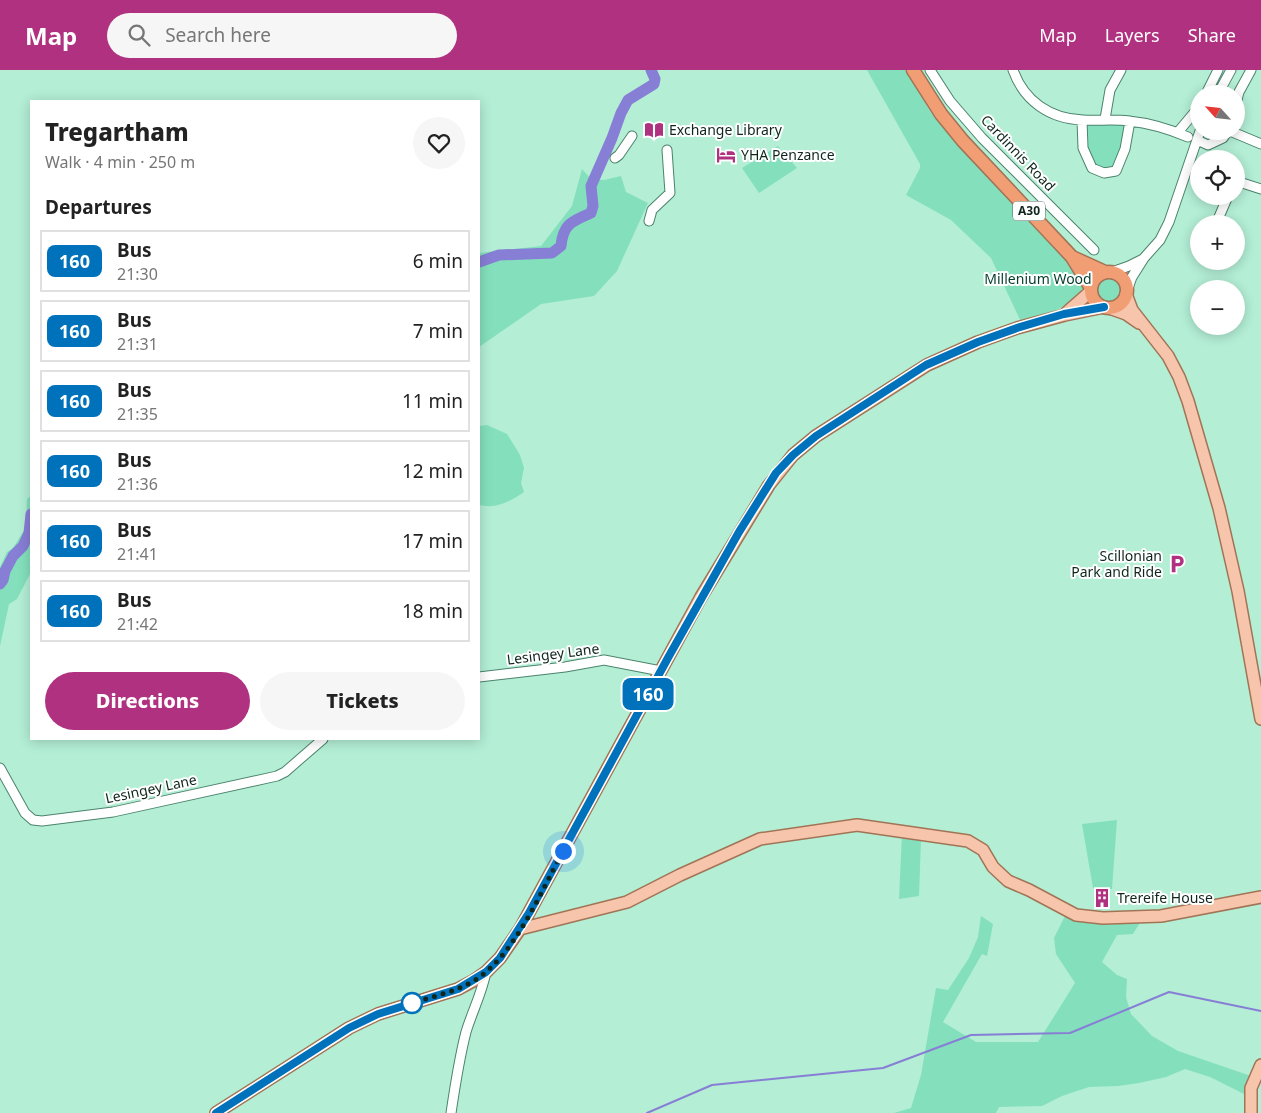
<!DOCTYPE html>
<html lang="en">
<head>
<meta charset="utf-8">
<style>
  body { margin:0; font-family:"Noto Sans",sans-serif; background:#f6f6f6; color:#222; height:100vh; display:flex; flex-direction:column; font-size:19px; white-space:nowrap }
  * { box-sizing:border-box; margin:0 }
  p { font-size:16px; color:#767676 }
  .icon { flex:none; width:28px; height:28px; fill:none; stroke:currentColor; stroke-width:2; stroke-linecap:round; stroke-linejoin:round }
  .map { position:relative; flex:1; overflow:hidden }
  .panel { position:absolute; left:30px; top:30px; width:450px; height:640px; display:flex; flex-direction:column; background:#fff; border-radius:0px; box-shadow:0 2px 12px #0003 }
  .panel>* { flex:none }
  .badge { padding:0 10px; border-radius:8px; font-size:18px; line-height:32px }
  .needle { width:32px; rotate:297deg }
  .tools { position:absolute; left:1190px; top:15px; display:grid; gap:10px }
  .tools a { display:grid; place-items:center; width:55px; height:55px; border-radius:50%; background:#fff; box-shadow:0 2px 12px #0003; font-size:25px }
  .you { position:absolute; width:25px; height:25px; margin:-12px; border:4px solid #fff; border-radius:50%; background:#1a73e8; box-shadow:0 0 0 8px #1a73e833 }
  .map>.badge { position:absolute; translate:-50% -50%; box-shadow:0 0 0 2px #fff }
  h2 { padding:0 15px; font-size:19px; line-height:45px }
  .round { display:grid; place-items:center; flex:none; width:52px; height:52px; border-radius:26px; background:#f6f6f6 }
  .head { display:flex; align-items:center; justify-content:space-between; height:85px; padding:0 15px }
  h1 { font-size:24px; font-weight:800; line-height:38px }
  .cta { display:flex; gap:10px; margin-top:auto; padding:10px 15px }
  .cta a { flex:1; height:58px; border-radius:30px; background:#af3180; color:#fff; font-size:20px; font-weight:800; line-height:58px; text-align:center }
  .cta a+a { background:#f6f6f6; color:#222 }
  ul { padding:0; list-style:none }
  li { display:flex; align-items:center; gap:15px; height:62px; margin:0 10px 8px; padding:0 5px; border:2px solid #e0e0e0; border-radius:0px }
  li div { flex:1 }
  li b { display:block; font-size:19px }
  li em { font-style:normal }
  li .badge { min-width:55px; font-weight:700; text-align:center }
  header { display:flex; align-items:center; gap:30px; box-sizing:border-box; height:70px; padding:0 25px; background:#af3180; color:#fff }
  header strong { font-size:24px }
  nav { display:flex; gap:28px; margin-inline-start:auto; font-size:18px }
  .search { width:350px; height:45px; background:#f6f6f6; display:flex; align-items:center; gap:12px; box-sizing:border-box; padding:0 18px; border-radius:28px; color:#767676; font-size:19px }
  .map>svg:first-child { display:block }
  .green { fill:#84e0bc }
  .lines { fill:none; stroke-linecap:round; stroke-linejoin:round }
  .stream { stroke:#877ed5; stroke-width:2 }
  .river { stroke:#877ed5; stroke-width:11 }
  .minor-casing { stroke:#4c836d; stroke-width:11 }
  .major-casing { stroke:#a27456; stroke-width:14 }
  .highway-casing { stroke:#a27456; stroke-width:15 }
  .minor { stroke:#fff; stroke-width:9 }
  .major { stroke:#f7c5ac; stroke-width:11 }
  .highway { stroke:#f19e75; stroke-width:12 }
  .line-casing { stroke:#fff; stroke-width:11 }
  .line { stroke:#0072bc; stroke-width:8 }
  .walk { stroke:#0f261d; stroke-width:5; stroke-dasharray:0 9 }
  .stop-dot { fill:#fff; stroke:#0072bc; stroke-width:2.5 }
  .labels { text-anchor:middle; stroke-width:4; stroke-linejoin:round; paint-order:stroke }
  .shield { fill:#fff; stroke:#576761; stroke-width:1 }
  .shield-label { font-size:12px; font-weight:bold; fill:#0f261d }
  .poi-label { font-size:14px; fill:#0f261d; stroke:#fff; text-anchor:start }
  .street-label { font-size:14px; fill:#0f261d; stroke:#fff }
  .park-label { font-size:14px; fill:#043d2c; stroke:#fff }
</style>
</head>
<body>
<header>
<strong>Map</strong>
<div class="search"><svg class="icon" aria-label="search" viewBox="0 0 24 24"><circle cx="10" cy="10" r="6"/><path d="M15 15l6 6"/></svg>Search here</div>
<nav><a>Map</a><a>Layers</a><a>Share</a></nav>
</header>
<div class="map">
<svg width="1261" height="1043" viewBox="0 0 1261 1043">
  <rect width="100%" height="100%" fill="#b3eed5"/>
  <path class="green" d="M867 0H906L931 43 1068 190 1083 218C1069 240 1044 244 1021 252L991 188 951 150 906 125 920 98V94Z
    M1083 54H1126L1119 86 1113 96 1106 99 1095 96 1083 74Z
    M778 76 797 98 759 123 742 98Z
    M582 99 591 109 604 110 621 106 626 122 648 133 617 201 594 226 541 234 479 277V183L541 176 572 136Z
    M1095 219a14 14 0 1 1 28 0a14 14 0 1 1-28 0Z
    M487 355 507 364 520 385 524 398 521 413 524 422C509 432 497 439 479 435V356Z
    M31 426V502L17 529 9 534 0 576V497L7 482 13 478 26 457 27 429Z
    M1117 750 1112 819 1093 818 1082 754Z
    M902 764 921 769 919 826 899 829Z
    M1067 842 1141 851 1133 864 1117 865 1102 892 1117 905 1127 909 1126 927 1131 944 1152 966 1178 981 1251 1006 1244 1024 1210 1007 1185 999 1166 1007 1139 1013 1118 1016 1089 1017 1062 1026 1042 1036 999 1037 996 1043H894L911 1038 921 1005 936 918 948 920 969 888 978 867 981 846 993 854 987 886 982 884 943 952 976 972H1038L1075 913 1056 884 1054 868Z"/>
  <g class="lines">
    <path class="stream" d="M647 1043 712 1015 883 998 971 965 1070 963 1169 922 1261 941"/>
    <path class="river" d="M479 192 499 185 552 183 561 176C563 154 572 151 591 143L593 136 591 116 612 68 621 43 628 30 654 14 655 9 651 0
      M0 514 3 510 5 501 13 486 23 476 29 463 31 444"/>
    <g class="minor-casing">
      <path id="minor" d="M930 0 950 31 982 68 1094 180
        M1013 0C1024 31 1050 49 1083 50 1098 51 1113 49 1129 51 1149 53 1169 59 1188 67
        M1206 24 1218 0
        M1218 24 1231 0
        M1236 34 1239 22 1251 0
        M1105 49 1110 20 1121 0
        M1082 50 1083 78 1092 98 1104 103 1116 101 1125 79 1130 51
        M1230 61 1261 74
        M1178 62 1199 37
        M1197 70 1208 75 1223 68 1228 61
        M615 88 619 85 632 66
        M1236 111 1261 119
        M649 151 652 140 670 123 667 80
        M1216 154 1228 126
        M1112 202 1129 196 1143 189
        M1127 221 1132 207 1144 188 1160 170 1169 152 1200 61
        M479 607 565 597 604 590 661 601
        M0 698 25 743 33 750 42 751 113 742 277 706 285 702 323 669
        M451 1043C455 1016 459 989 466 962 472 942 482 923 486 902"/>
    </g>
    <g class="major-casing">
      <path id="major" d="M1126 224 1132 240 1168 286 1179 307 1188 331 1219 438 1238 521 1261 649
        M1109 238 1126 244 1139 253
        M1066 243 1091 221
        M520 859 627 832 680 805 760 769 857 755 968 771 983 780 993 797 1008 811 1029 820 1076 845 1103 848 1161 846 1261 827
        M216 1043 349 958 378 944 458 919 473 911 486 902 500 888 520 859 701 527 769 415 793 385 816 366 927 295 978 272 1017 258 1065 245 1104 237
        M1251 1043V1018L1261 995"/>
    </g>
    <g class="highway-casing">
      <path id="highway" d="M913 0 941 44 963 71 1072 187 1091 218
        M1072 187 1105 202
        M1091 220a18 18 0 1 1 36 0a18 18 0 1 1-36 0Z"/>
    </g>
    <use href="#minor" class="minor"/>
    <use href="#major" class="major"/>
    <use href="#highway" class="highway"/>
  </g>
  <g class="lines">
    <g class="line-casing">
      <path id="line" d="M216 1043 349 958 378 944 458 919 486 902 500 888 529 843 669 586 739 462 776 403 793 385 816 366 926 295 978 272 1017 258 1064 244 1104 237"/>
    </g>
    <use href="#line" class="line"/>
    <path class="walk" d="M412 933 406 935C429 927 454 923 475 910 514 886 541 822 563 781"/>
  </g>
  <defs>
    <g id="library-bare" transform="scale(1.5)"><path d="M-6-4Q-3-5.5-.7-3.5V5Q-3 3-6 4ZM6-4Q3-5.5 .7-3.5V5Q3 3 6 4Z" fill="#af3180" stroke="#fff" stroke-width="2.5" paint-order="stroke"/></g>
    <g id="hotel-bare" transform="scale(1.5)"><path d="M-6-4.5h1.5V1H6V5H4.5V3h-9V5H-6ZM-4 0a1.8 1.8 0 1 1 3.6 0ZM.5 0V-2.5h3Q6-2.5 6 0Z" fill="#af3180" stroke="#fff" stroke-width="2.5" paint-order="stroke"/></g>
    <g id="parking-bare" transform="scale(1.5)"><path d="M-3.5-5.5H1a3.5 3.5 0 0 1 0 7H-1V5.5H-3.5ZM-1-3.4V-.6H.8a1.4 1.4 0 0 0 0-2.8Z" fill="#af3180" stroke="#fff" stroke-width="2.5" paint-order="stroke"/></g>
    <g id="building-bare" transform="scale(1.5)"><path d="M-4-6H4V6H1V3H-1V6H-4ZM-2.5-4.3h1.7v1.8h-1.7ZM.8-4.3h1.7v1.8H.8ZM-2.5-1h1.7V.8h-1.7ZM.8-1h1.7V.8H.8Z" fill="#af3180" stroke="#fff" stroke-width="2.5" paint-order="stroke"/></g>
  </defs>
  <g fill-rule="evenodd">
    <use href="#library-bare" x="654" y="60"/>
    <use href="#hotel-bare" x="726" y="85"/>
    <use href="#parking-bare" x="1177" y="494"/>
    <use href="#building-bare" x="1102" y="828"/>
  </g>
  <circle class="stop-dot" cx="412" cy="933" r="10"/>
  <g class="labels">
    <rect class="shield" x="1013" y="131.5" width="32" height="19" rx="4"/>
    <g class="shield-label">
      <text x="1029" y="145">A30</text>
    </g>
    <g class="poi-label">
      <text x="669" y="65">Exchange Library</text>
      <text x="741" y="90">YHA Penzance</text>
      <text x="1162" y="491" text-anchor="end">Scillonian<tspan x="1162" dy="16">Park and Ride</tspan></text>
      <text x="1117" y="833">Trereife House</text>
    </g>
    <g class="street-label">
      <text transform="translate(1018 83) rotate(46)" y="5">Cardinnis Road</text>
      <text transform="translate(553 584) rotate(-7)" y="5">Lesingey Lane</text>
      <text transform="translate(151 719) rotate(-12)" y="5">Lesingey Lane</text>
    </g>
    <g class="park-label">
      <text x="1038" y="214">Millenium Wood</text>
    </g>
  </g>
</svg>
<div class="tools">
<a><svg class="needle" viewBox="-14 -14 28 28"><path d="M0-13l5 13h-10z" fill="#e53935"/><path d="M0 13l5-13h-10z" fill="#767676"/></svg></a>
<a><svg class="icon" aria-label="locate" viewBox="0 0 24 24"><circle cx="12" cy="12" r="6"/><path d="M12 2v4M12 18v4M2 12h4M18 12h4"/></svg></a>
<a>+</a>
<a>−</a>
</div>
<div class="you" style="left:563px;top:781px"></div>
<b class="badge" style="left:648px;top:624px;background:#0072bc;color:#fff">160</b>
<section class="panel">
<div class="head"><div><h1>Tregartham</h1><p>Walk · 4 min · 250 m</p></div><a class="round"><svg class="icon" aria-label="heart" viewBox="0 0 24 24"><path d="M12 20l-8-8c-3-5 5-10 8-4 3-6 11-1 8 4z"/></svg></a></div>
<h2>Departures</h2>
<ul>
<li><span class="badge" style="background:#0072bc;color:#fff">160</span><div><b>Bus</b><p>21:30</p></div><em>6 min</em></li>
<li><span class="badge" style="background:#0072bc;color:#fff">160</span><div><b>Bus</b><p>21:31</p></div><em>7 min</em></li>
<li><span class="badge" style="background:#0072bc;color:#fff">160</span><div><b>Bus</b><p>21:35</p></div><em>11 min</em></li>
<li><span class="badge" style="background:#0072bc;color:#fff">160</span><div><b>Bus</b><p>21:36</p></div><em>12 min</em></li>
<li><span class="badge" style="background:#0072bc;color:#fff">160</span><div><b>Bus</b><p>21:41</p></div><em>17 min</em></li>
<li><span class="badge" style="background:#0072bc;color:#fff">160</span><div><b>Bus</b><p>21:42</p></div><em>18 min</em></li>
</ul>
<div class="cta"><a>Directions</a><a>Tickets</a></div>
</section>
</div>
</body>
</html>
